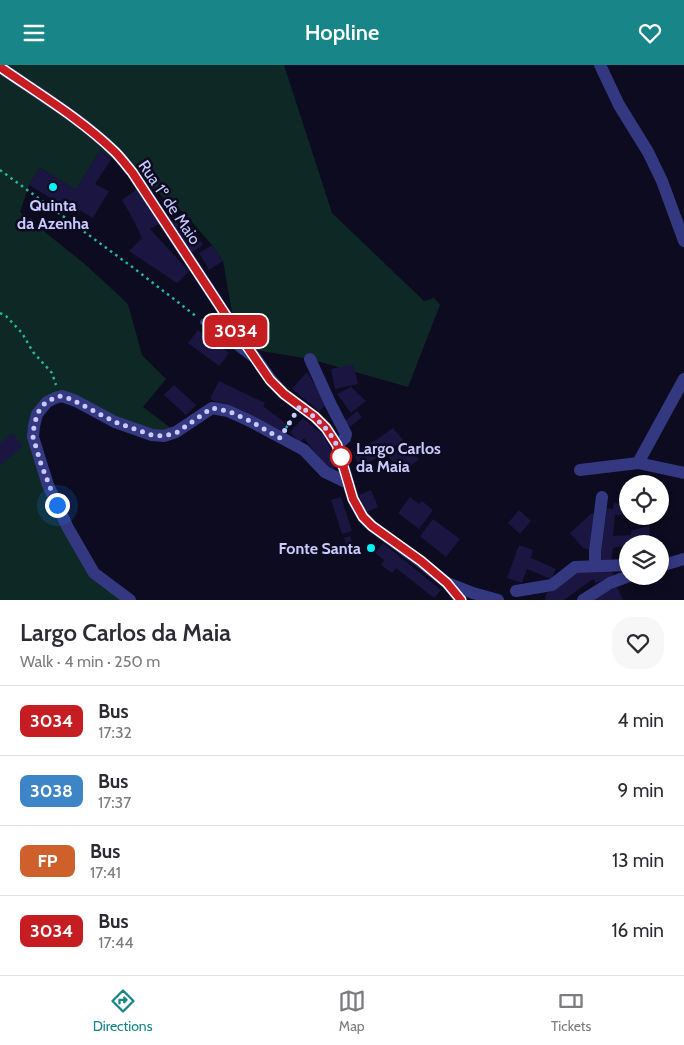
<!DOCTYPE html>
<html lang="en">
<head>
<meta charset="utf-8">
<style>
  body { margin:0; font-family:Cabin,sans-serif; background:#f7f7f7; color:#2b2b33; height:100vh; display:flex; flex-direction:column; font-size:19px; white-space:nowrap }
  * { box-sizing:border-box; margin:0 }
  p { font-size:16px; color:#7c7c81 }
  .icon { flex:none; width:28px; height:28px; fill:none; stroke:currentColor; stroke-width:2; stroke-linecap:round; stroke-linejoin:round }
  .map { position:relative; height:535px; overflow:hidden }
  .sheet { display:flex; flex-direction:column; background:#fff; flex:1 }
  .sheet>* { flex:none }
  .badge { padding:0 10px; border-radius:8px; font-size:18px; line-height:32px }
  .buttons { position:absolute; left:619px; top:410px; display:grid; gap:10px }
  .buttons a { display:grid; place-items:center; width:50px; height:50px; border-radius:50%; background:#fff; box-shadow:0 2px 8px #0003; font-size:25px }
  .you { position:absolute; width:25px; height:25px; margin:-12px; border:4px solid #fff; border-radius:50%; background:#1a73e8; box-shadow:0 0 0 8px #1a73e833 }
  .map>.badge { position:absolute; translate:-50% -50%; box-shadow:0 0 0 2px #fff }
  .round { display:grid; place-items:center; flex:none; width:52px; height:52px; border-radius:20px; background:#f7f7f7 }
  .head { display:flex; align-items:center; justify-content:space-between; height:85px; padding:0 20px }
  h1 { font-size:24px; font-weight:600; line-height:38px }
  ul { padding:0; list-style:none }
  li { display:flex; align-items:center; gap:15px; height:70px; padding:0 20px; border-top:1px solid #e1e1e2 }
  li div { flex:1 }
  li b { display:block; font-size:19px }
  li em { font-style:normal }
  li .badge { min-width:55px; font-weight:700; text-align:center }
  header { display:flex; justify-content:space-between; align-items:center; height:65px; padding:0 20px; background:#188589; color:#fff; font-size:22px; font-weight:600 }
  .tabs { display:flex; justify-content:space-around; align-items:center; height:70px; border-top:1px solid #e1e1e2; background:#fff; font-size:14px; color:#7c7c81 }
  .tabs a { display:grid; justify-items:center; gap:2px }
  .tabs .current { color:#188589 }
  .map>svg:first-child { display:block }
  .green { fill:#0e2925 }
  .building { fill:#1a1641 }
  .lines { fill:none; stroke-linecap:round; stroke-linejoin:round }
  .path { stroke:#26b69f; stroke-width:2.5; stroke-dasharray:2.5 4; stroke-linecap:butt }
  .lane { stroke:#333881; stroke-width:6 }
  .street { stroke:#333881; stroke-width:12 }
  .line-casing { stroke:#fff; stroke-width:11 }
  .line { stroke:#c61d23; stroke-width:8 }
  .walk { stroke:#c9c9ff; stroke-width:5; stroke-dasharray:0 9 }
  .poi-dot { fill:#00f4f3; stroke:#0c0b1f; stroke-width:2 }
  .stop-dot { fill:#fff; stroke:#c61d23; stroke-width:2.5 }
  .labels { text-anchor:middle; stroke-width:5; stroke-linejoin:round; paint-order:stroke }
  .street-label { font-size:16px; fill:#c9c9ff; stroke:#0c0b1f }
  .poi-label { font-size:16px; font-weight:bold; fill:#c9c9ff; stroke:#0c0b1f }
  .stop-label { font-size:16px; font-weight:bold; fill:#c9c9ff; stroke:#0c0b1f; text-anchor:start }
</style>
</head>
<body>
<header><svg class="icon" aria-label="menu" viewBox="0 0 24 24"><path d="M4 6h16M4 12h16M4 18h16"/></svg>Hopline<svg class="icon" aria-label="heart" viewBox="0 0 24 24"><path d="M12 20l-8-8c-3-5 5-10 8-4 3-6 11-1 8 4z"/></svg></header>
<div class="map">
<svg width="684" height="535" viewBox="0 0 684 535">
  <rect width="100%" height="100%" fill="#0c0b1f"/>
  <path class="green" d="M0 0H284L332 148 424 236 434 233 440 240 408 322 310 294 249 284 235 264 223 196 212 180 184 148 112 93 100 85 76 125 40 103 29 120 20 147 86 200 128 239 142 290 166 314 143 342 176 367 164 371 55 333 33 367 80 486 130 535H0Z"/>
  <path class="building" d="M100 85 112 93 95 119 109 126 93 153 68 138 65 142 29 120 40 103 76 125Z
    M137 124 159 159 150 164 189 206 177 218 129 186 142 173 134 156 122 135Z
    M184 148 203 180 189 189 169 157Z
    M212 180 223 196 209 205 199 188Z
    M198 265 229 288 219 301 188 278Z
    M353 299 358 319 335 324 331 304Z
    M307 307 327 339 319 346 292 324Z
    M219 316 265 338 263 341 288 360 280 369 210 334Z
    M174 320 196 340 186 350 164 330Z
    M351 322 366 336 351 348 337 329Z
    M357 346 362 352 350 362 345 356Z
    M303 353 324 371 331 385 335 403 327 406 320 394 304 373 300 377 290 367Z
    M393 363 419 394 402 408 386 389 359 402 353 387 378 374Z
    M12 368 23 381 2 399 0 398V378Z
    M371 425 378 442 366 447 359 430Z
    M341 432 352 466 342 469 331 435Z
    M410 432 419 439 422 436 433 445 419 464 398 448Z
    M614 438 623 439 622 450H615L613 471 631 470V466L649 461 650 479H641L640 477 613 483 611 497 598 496 604 443 613 444Z
    M519 445 531 456 520 469 508 458Z
    M592 448 599 453 592 485 583 483 570 468Z
    M433 454 460 474 446 492 420 471Z
    M350 471 354 484 348 486 344 473Z
    M383 478 441 525 434 533 396 503 392 508 381 500 384 495 375 488Z
    M519 480 533 485 531 493 556 504 551 514 527 504 522 518 507 513Z
    M611 504 614 510 596 518 593 514 564 535H545L546 529 577 505Z
    M617 522 623 535H590L594 532Z"/>
  <g class="lines">
    <path class="path" d="M0 105 135 204 197 252
      M0 248 6 251 22 268 33 287 52 308 56 320
      M286 363 294 351"/>
    <path class="lane" d="M203 257 252 294"/>
    <path class="street" d="M600 0 619 40 648 87 662 116 684 176
      M0 2C39 29 81 54 115 87 121 93 127 101 132 107L235 264 271 315 284 329 315 352 326 363 337 380 353 434 363 452 372 461 421 497 447 518 461 535
      M310 294 331 340 346 369 345 373 337 380
      M638 398 684 314
      M580 405 638 398 684 408
      M595 501V486L602 432
      M660 501 684 494
      M450 519 473 528 498 535
      M516 526 552 520 575 502 628 500
      M130 535 94 508 68 463 48 420 33 372 34 361 37 349 47 337 55 333 62 331 76 336 115 357 152 370 164 371 176 367 212 343 228 346 250 356 304 385 325 407 348 418
      M583 535 610 518 629 511"/>
  </g>
  <g class="lines">
    <g class="line-casing">
      <path id="line" d="M0 2C39 29 81 54 115 87 121 93 127 101 132 107L235 264 270 315 284 329 315 352 326 363 337 380 353 434 363 452 372 461 421 496 447 518 461 535"/>
    </g>
    <use href="#line" class="line"/>
    <path class="walk" d="M57 440 41 399 33 372V367L37 349 43 340 50 335 59 331 71 334 115 357 152 370 164 371 176 368 212 343 228 346 250 356 280 373 300 341C319 355 335 369 341 392"/>
  </g>
  <g class="poi-dot">
    <circle cx="53" cy="122" r="5"/>
    <circle cx="371" cy="483" r="5"/>
  </g>
  <circle class="stop-dot" cx="341" cy="392" r="10"/>
  <g class="labels">
    <g class="street-label">
      <text transform="translate(170 137) rotate(56)" y="6">Rua 1º de Maio</text>
    </g>
    <g class="poi-label">
      <text x="53" y="146">Quinta<tspan x="53" dy="18">da Azenha</tspan></text>
      <text x="361" y="489" text-anchor="end">Fonte Santa</text>
    </g>
    <g class="stop-label">
      <text x="356" y="389">Largo Carlos<tspan x="356" dy="18">da Maia</tspan></text>
    </g>
  </g>
</svg>
<div class="buttons">
<a><svg class="icon" aria-label="locate" viewBox="0 0 24 24"><circle cx="12" cy="12" r="6"/><path d="M12 2v4M12 18v4M2 12h4M18 12h4"/></svg></a>
<a><svg class="icon" aria-label="layers" viewBox="0 0 24 24"><path d="M12 4l9 5-9 5-9-5zM3 14l9 5 9-5"/></svg></a>
</div>
<div class="you" style="left:57px;top:440px"></div>
<b class="badge" style="left:236px;top:266px;background:#c61d23;color:#fff">3034</b>
</div>
<section class="sheet">
<div class="head"><div><h1>Largo Carlos da Maia</h1><p>Walk · 4 min · 250 m</p></div><a class="round"><svg class="icon" aria-label="heart" viewBox="0 0 24 24"><path d="M12 20l-8-8c-3-5 5-10 8-4 3-6 11-1 8 4z"/></svg></a></div>
<ul>
<li><span class="badge" style="background:#c61d23;color:#fff">3034</span><div><b>Bus</b><p>17:32</p></div><em>4 min</em></li>
<li><span class="badge" style="background:#3d85c6;color:#fff">3038</span><div><b>Bus</b><p>17:37</p></div><em>9 min</em></li>
<li><span class="badge" style="background:#ce612b;color:#fff">FP</span><div><b>Bus</b><p>17:41</p></div><em>13 min</em></li>
<li><span class="badge" style="background:#c61d23;color:#fff">3034</span><div><b>Bus</b><p>17:44</p></div><em>16 min</em></li>
</ul>
</section>
<nav class="tabs">
<a class="current"><svg class="icon" aria-label="directions" viewBox="0 0 24 24"><path d="M12 3l9 9-9 9-9-9zM9 14v-3h6M13 9l2 2-2 2"/></svg>Directions</a>
<a><svg class="icon" aria-label="map" viewBox="0 0 24 24"><path d="M3 6l6-2 6 2 6-2v14l-6 2-6-2-6 2zM9 4v14M15 6v14"/></svg>Map</a>
<a><svg class="icon" aria-label="tickets" viewBox="0 0 24 24"><path d="M3 7h18v10H3zM15 7v10"/></svg>Tickets</a>
</nav>
</body>
</html>
